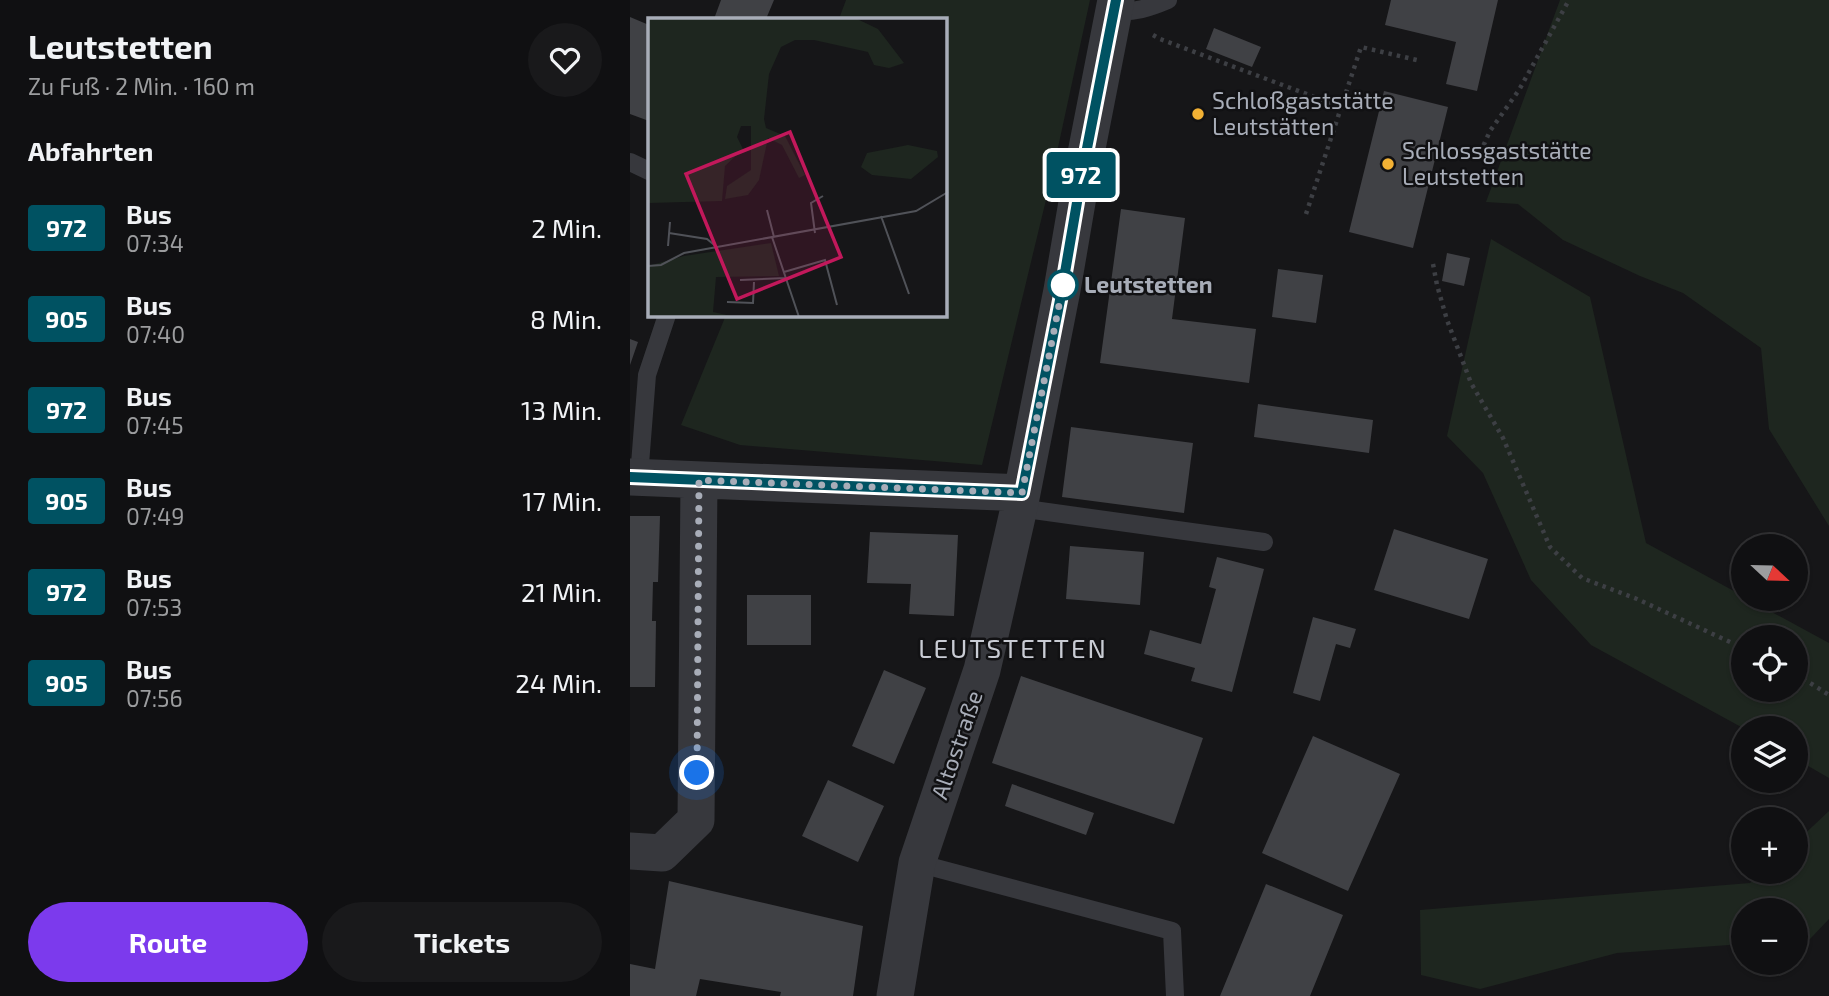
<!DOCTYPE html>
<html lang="de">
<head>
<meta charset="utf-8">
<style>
  body { margin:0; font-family:"Exo 2",sans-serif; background:#19191b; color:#f1f3f6; height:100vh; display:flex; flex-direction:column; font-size:26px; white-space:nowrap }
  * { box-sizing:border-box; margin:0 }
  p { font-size:23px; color:#9c9d9f }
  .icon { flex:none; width:38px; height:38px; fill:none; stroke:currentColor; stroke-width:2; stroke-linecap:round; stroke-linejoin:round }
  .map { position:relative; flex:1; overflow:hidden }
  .side { display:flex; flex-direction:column; background:#101012; width:630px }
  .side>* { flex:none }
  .badge { padding:0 14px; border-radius:5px; font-size:24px; line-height:46px }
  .needle { width:46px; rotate:112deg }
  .controls { position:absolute; left:1101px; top:534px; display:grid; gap:14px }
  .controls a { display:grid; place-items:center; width:77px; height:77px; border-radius:50%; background:#101012; box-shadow:0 2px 5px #0004,0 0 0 2px #303032; font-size:35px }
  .you { position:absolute; width:35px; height:35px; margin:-18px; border:5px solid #fff; border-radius:50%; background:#1a73e8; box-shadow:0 0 0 10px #1a73e833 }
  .map>.badge { position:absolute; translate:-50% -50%; box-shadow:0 0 0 4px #fff }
  h2 { padding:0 28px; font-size:26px; line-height:63px }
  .round { display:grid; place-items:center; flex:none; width:74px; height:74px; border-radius:37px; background:#19191b }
  .headline { display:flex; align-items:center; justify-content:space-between; height:119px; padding:0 28px }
  h1 { font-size:33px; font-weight:700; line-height:52px }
  .button { display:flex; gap:14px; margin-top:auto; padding:14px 28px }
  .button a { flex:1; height:80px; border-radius:42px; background:#7c3aed; color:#fff; font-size:28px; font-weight:700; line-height:80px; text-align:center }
  .button a+a { background:#19191b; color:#f1f3f6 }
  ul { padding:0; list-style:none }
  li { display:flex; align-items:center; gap:21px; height:91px; padding:0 28px }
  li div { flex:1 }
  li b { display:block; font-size:26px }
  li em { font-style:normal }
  li .badge { min-width:77px; font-weight:700; text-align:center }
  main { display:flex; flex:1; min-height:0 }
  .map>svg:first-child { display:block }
  .green { fill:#1e261f; fill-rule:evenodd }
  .building { fill:#404145 }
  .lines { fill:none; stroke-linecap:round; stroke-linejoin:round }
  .path { stroke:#3d3f44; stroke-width:4.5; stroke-dasharray:3.5 5; stroke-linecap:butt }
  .lane { stroke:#37383d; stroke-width:18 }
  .street { stroke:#37383d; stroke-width:37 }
  .line-casing { stroke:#fff; stroke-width:16 }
  .line { stroke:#005262; stroke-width:10 }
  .walk { stroke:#a8adb8; stroke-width:7; stroke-dasharray:0 12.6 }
  .poi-dot { fill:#f2b134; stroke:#111113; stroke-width:2.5 }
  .stop-dot { fill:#fff; stroke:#005262; stroke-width:3.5 }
  .labels { text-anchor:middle; stroke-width:5; stroke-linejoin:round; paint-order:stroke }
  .poi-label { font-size:23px; fill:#a8adb8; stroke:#111113; text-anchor:start }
  .stop-label { font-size:23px; font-weight:bold; fill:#a8adb8; stroke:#111113; text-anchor:start }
  .street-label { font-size:23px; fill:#a8adb8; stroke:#111113 }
  .quarter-label { font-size:26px; letter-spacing:2px; fill:#c9ccd4; stroke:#111113 }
  .inset-road { fill:none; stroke:#505258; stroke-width:2 }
  .view { fill:#c2185b; fill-opacity:0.15; stroke:#c2185b; stroke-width:3.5 }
  .inset-edge { fill:none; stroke:#a8adb8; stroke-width:3.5 }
</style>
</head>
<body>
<main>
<section class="side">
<div class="headline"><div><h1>Leutstetten</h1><p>Zu Fuß · 2 Min. · 160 m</p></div><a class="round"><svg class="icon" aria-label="heart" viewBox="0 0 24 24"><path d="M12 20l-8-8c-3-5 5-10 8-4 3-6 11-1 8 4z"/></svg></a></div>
<h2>Abfahrten</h2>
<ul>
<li><span class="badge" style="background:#005262;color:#fff">972</span><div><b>Bus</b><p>07:34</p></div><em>2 Min.</em></li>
<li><span class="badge" style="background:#005262;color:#fff">905</span><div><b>Bus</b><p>07:40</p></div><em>8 Min.</em></li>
<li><span class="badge" style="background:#005262;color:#fff">972</span><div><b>Bus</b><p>07:45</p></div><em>13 Min.</em></li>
<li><span class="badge" style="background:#005262;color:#fff">905</span><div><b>Bus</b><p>07:49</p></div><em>17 Min.</em></li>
<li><span class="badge" style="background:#005262;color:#fff">972</span><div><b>Bus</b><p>07:53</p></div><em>21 Min.</em></li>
<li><span class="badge" style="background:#005262;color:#fff">905</span><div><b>Bus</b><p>07:56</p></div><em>24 Min.</em></li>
</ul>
<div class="button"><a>Route</a><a>Tickets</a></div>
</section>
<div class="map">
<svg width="1199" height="996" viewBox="0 0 1199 996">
  <rect width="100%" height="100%" fill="#161618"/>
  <path class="green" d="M216 0H460L422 175 352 465 110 445 51 425 96 315H315V19H209Z
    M930 0H1199V526L1139 429 1131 348 1053 293 1010 276 933 240 888 204 856 202Z
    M861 239 960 297 1016 543 1113 596V598L1118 599 1199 643V778L1166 759V728H1113L961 645 901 580 853 473 817 436ZM1113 637H1166V690H1113Z
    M1199 811V919L1180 939 1166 940V910H1113V944L987 953 850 989 791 975 790 910 1120 883 1133 872H1166V842Z"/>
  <path class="building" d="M91 0H144L136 19H84Z
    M761 0H868L847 91 816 84 826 42 755 25Z
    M0 17 19 25V121L0 114Z
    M584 28 631 47 622 67 576 49Z
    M754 91 818 107 783 248 719 232Z
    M491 209 555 218 542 319 626 329 619 383 470 363Z
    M817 253 840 258 834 286 812 281Z
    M648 269 693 275 686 323 642 317Z
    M0 339 8 342 0 365Z
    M628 404 743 420 739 453 624 437Z
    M441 427 563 443 554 513 432 497Z
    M0 516H30L28 582H23L22 621H26L25 687H0Z
    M764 529 858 559 839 619 744 590Z
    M240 532 328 535 324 616 279 614 281 584 237 583Z
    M440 546 514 552 510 605 436 599Z
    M587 557 634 569 602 692 561 681 565 668 514 654 520 630 571 644 586 589 579 587Z
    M117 595H181V645H117Z
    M683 617 726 629 720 648 706 644 690 701 663 693Z
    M254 670 296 688 264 764 222 746Z
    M391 676 573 738 544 824 362 763Z
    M683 736 770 774 718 891 632 853Z
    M198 780 254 806 228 862 172 836Z
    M382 784 464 813 456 835 375 806Z
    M39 881 233 926 223 996H150L151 992 70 979 66 996H0V964L25 969Z
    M636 884 713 915 680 996H590Z"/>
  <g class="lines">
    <path class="path" d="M523 35 530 39 711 107
      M850 153 860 131 889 90 939 0
      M676 214 731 47 791 61
      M803 264 807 285 817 320 841 383 873 438 920 547 952 578 1007 599 1113 648
      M1166 674 1199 695"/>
    <path class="lane" d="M484 11C504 13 519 8 538 0
      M0 162 19 171
      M9 477 17 375 37 315
      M389 508 634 542
      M287 863 542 931 545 996"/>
    <path class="street" d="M0 477 392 493
      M0 851 32 853 66 820 69 480
      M265 996 287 863 352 670 389 508 432 290 451 179 486 0"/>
  </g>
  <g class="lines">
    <g class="line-casing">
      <path id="line" d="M0 477 392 493 432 290 451 179 486 0"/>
    </g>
    <use href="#line" class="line"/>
    <path class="walk" d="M67 773 69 480 392 493 433 285"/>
  </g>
  <g class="poi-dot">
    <circle cx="568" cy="114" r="7"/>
    <circle cx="758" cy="164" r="7"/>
  </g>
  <circle class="stop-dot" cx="433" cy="285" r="14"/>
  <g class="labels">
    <g class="poi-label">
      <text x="582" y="109">Schloßgaststätte<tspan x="582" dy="26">Leutstätten</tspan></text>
      <text x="772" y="159">Schlossgaststätte<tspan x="772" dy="26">Leutstetten</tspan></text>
    </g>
    <g class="stop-label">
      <text x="454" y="293">Leutstetten</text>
    </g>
    <g class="street-label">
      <text transform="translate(327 745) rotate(-71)" y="8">Altostraße</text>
    </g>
    <g class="quarter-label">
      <text x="383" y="658">LEUTSTETTEN</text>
    </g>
  </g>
  <g transform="translate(18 18)">
    <rect width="299" height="299" fill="#161618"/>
    <path d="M0 0H207L230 11 256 45 241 50 226 47 220 34 166 22H147L133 29 121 56 116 101 118 110 137 118 157 157 151 160 134 127 120 120 111 162 100 177 77 181 79 168 103 152V108H93L89 119 95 131 77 148 74 183 0 185ZM260 127 289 133 290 139 263 161 224 157 213 149 219 135ZM123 225 131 258 68 259 65 294 88 299H0V248L36 238Z" fill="#1e261f"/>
    <path class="inset-road" d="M119 192 126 219M233 198 261 276M21 215 59 221 70 230M167 215 163 185 175 178M124 219 151 299M20 228 22 204M0 248 13 247 36 235 268 193 300 174M136 254 177 242 189 287M92 262 138 260M79 284 105 285 106 264"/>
    <path class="view" d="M142 114 193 239 89 281 38 156Z"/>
    <rect width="299" height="299" class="inset-edge"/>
  </g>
</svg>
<div class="controls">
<a><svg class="needle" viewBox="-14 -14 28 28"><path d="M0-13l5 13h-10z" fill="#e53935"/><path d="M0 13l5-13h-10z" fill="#9c9d9f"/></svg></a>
<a><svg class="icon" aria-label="locate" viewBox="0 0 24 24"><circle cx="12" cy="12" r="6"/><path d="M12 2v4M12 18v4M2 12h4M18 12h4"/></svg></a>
<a><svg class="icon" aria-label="layers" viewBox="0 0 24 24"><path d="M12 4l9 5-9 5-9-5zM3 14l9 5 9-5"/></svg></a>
<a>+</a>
<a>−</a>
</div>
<div class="you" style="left:67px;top:773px"></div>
<b class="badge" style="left:451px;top:175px;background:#005262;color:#fff">972</b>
</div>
</main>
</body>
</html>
